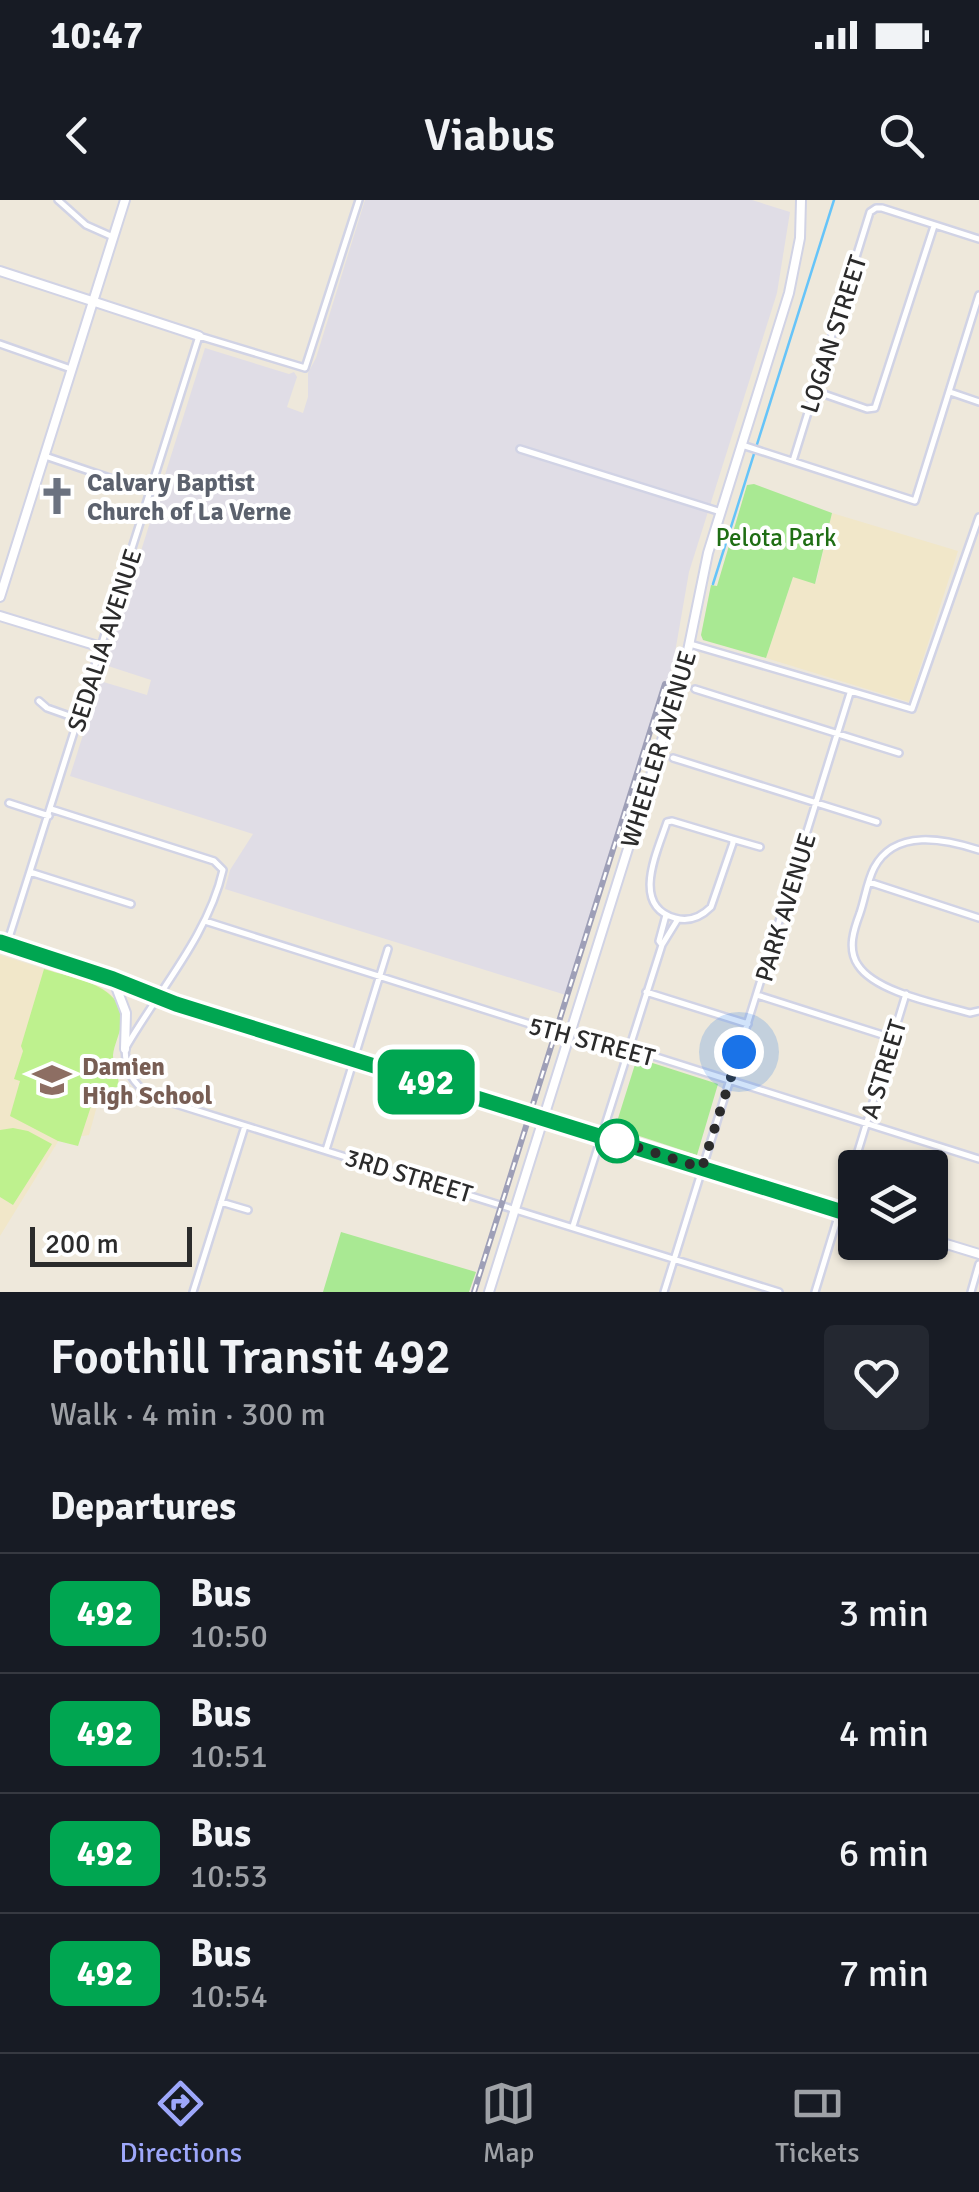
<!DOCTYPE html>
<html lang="en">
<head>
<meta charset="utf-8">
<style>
  body { margin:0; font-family:Signika,sans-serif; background:#242831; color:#f1f3f6; height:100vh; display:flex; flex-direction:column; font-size:38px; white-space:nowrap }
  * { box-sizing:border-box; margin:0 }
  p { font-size:32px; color:#9ea1a6 }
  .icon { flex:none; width:55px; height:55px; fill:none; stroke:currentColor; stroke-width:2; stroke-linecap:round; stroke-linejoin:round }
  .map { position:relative; height:1092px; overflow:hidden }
  .side { display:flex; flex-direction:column; background:#171b24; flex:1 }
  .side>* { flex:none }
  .badge { padding:0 20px; border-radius:15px; font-size:35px; line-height:65px }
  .tools { position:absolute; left:838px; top:950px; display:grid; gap:20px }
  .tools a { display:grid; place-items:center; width:110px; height:110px; border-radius:10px; background:#171b24; box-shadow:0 2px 8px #0004; font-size:50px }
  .scale { position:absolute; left:30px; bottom:25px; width:162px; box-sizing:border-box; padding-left:10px; border:5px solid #2b2b2b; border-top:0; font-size:28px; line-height:35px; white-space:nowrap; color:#2b2b2b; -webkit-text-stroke:8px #fff; paint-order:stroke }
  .you { position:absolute; width:50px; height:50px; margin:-25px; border:8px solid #fff; border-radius:50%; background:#1a73e8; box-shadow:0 0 0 15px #1a73e833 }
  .map>.badge { position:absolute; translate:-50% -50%; box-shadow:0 0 0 5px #fff }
  h2 { padding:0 50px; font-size:38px; line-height:90px }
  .round { display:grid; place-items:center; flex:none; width:105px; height:105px; border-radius:10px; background:#242831 }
  .head { display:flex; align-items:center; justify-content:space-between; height:170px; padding:0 50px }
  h1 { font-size:48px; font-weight:600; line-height:75px }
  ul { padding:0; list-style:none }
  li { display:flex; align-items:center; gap:30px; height:120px; padding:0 50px; border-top:2px solid #363941 }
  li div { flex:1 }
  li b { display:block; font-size:38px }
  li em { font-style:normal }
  li .badge { min-width:110px; font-weight:700; text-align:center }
  .status { display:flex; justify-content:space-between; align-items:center; height:70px; padding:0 50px; background:#171b24; direction:ltr }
  .status svg { height:28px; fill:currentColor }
  header { display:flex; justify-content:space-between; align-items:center; height:130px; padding:0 50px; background:#171b24; font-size:45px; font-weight:600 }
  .tabs { display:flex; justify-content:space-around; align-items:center; height:140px; border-top:2px solid #363941; background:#171b24; font-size:28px; color:#9ea1a6 }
  .tabs a { display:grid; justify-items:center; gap:5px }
  .tabs .selected { color:#9da7fa }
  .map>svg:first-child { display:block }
  .industrial { fill:#e0dde6 }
  .education { fill:#f1e7c9 }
  .green { fill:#a9e993 }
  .pitch { fill:#bef18e }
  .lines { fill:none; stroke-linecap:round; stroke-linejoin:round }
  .stream { stroke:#66c4f9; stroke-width:2.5 }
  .street-casing { stroke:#d1d3e5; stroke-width:10 }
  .secondary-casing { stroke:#d1d3e5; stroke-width:12 }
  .street { stroke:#fff; stroke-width:5 }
  .secondary { stroke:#fff; stroke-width:8 }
  .rail-casing { stroke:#9e9fb7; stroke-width:6 }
  .rail { stroke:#fff; stroke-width:2.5; stroke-dasharray:8; stroke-linecap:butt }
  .line-casing { stroke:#fff; stroke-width:22 }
  .line { stroke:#00a651; stroke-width:15 }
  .walk { stroke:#2b2b2b; stroke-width:10; stroke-dasharray:0 18 }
  .stop-dot { fill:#fff; stroke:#00a651; stroke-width:5 }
  .labels { text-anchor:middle; stroke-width:8; stroke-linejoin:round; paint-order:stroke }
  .street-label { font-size:25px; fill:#2b2b2b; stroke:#fff }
  .worship-label { font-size:25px; font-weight:bold; fill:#5b616d; stroke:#fff; text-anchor:start }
  .park-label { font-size:25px; fill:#1f6e14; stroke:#fff }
  .education-label { font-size:25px; font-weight:bold; fill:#785e54; stroke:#fff; text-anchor:start }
</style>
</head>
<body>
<div class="status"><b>10:47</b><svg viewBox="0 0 49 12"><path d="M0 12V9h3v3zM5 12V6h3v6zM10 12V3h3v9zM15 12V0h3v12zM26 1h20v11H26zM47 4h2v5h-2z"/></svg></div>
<header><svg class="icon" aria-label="back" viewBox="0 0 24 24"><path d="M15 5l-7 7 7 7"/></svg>Viabus<svg class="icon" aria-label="search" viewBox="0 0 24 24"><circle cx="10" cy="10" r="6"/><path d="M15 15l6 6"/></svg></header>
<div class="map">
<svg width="979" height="1092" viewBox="0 0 979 1092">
  <rect width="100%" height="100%" fill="#eee8db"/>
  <path class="industrial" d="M365 0H752L790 12 777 93 689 372 673 464 569 796 225 689 230 670 253 634 70 576 100 481 147 495 151 480 105 465 205 148 289 174 294 172 297 177 287 207 303 213 308 197V173L316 158Z"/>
  <path class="education" d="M832 313 958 351 909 502 766 458 793 377 816 383Z
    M0 755 99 786 113 796 119 813V826L89 935 59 940 0 1036Z"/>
  <path class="green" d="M754 284 832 313 815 384 793 377 766 458 703 440 701 435 711 385 717 386 747 285Z
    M637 858 718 884 697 955 615 928Z
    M341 1032 476 1072 469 1092H323Z"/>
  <path class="pitch" d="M44 769C71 778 126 784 121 824 120 834 114 845 113 855 113 871 123 877 116 893L97 888 78 946 58 941 10 916 20 881 14 879 23 851 21 846Z
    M13 928 28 931 52 944 13 1005 0 997V930Z"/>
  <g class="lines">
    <path class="stream" d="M713 384 834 0"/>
    <g class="street-casing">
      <path id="street" d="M58 0 86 25 113 37
        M0 144 71 169
        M815 191 867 209 875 208 934 26
        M950 192 979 202
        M742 245 915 301 979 95
        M520 249 721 312
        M45 256 151 292
        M793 261 870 12 876 8H882L979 39
        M690 444 912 509 979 317
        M695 489 899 553
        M39 501 47 508 78 519
        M673 558 877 622
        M9 603 49 616
        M51 609 214 661 223 670C208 736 158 791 125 849 126 872 132 882 150 896L779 1092
        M672 621 732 639 733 643 711 707C701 717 689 722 675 718 630 706 658 650 667 622Z
        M732 639 760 647
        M979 650C945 639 895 628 874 668 867 682 865 698 860 713 854 729 847 749 858 765 876 793 940 804 970 813L979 811
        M30 672 131 704
        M869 682 979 718
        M205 721 530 824 571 830 979 959
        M7 744 199 136 305 168 359 0
        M662 745 659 741 666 715
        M646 792 748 824
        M757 795 892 838
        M326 950 388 749
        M221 1002 248 1010
        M573 1026 662 745 678 719
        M193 1092 245 926
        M664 1092 850 493
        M815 1092 906 794
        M971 1092 979 1064"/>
    </g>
    <g class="secondary-casing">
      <path id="secondary" d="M0 71 199 136
        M0 397 125 0
        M0 416 101 447
        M0 742 113 779 156 798 855 1016
        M113 779 126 813 125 849
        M930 1039 979 1054
        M489 1092 684 470 708 353 789 93 800 38 801 0"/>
    </g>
    <use href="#street" class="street"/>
    <use href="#secondary" class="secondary"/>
    <g class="rail-casing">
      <path id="rail" d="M474 1092 665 484"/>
    </g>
    <use href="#rail" class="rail"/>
  </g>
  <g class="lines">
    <g class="line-casing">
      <path id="line" d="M0 742 113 779 176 804 855 1016"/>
    </g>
    <use href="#line" class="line"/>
    <path class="walk" d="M617 941 602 936 702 968 739 852"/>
  </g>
  <defs>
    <g id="church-bare" transform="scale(3)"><path d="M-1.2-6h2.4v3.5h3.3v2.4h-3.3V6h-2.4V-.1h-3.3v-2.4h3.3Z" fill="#6b7280" stroke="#fff" stroke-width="2.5" paint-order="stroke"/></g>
    <g id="school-bare" transform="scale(3)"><path d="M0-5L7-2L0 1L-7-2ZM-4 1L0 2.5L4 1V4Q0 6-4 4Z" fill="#8d6e63" stroke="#fff" stroke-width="2.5" paint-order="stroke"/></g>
  </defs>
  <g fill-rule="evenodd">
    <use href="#church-bare" x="57" y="296"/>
    <use href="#school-bare" x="52" y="880"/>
  </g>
  <circle class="stop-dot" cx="617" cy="941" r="20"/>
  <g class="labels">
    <g class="street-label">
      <text transform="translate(833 134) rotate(-72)" y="9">LOGAN STREET</text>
      <text transform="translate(104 440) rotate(-72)" y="9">SEDALIA AVENUE</text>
      <text transform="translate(658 549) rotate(-73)" y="9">WHEELER AVENUE</text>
      <text transform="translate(785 707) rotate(-73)" y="9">PARK AVENUE</text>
      <text transform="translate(592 841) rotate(15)" y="9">5TH STREET</text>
      <text transform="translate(883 869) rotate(-73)" y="9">A STREET</text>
      <text transform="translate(409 975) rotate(17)" y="9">3RD STREET</text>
    </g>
    <g class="worship-label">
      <text x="87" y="291">Calvary Baptist<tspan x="87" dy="29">Church of La Verne</tspan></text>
    </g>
    <g class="park-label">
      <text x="776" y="346">Pelota Park</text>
    </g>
    <g class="education-label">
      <text x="82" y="875">Damien<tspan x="82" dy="29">High School</tspan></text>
    </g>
  </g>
</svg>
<div class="tools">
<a><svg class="icon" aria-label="layers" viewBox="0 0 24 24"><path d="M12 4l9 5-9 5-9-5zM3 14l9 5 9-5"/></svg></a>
</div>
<div class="scale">200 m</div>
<div class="you" style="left:739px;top:852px"></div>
<b class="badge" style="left:426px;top:882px;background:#00a651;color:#fff">492</b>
</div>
<section class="side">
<div class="head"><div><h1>Foothill Transit 492</h1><p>Walk · 4 min · 300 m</p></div><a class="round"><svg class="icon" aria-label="heart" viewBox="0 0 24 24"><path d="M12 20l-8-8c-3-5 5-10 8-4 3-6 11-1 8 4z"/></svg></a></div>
<h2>Departures</h2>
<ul>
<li><span class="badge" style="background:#00a651;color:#fff">492</span><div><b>Bus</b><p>10:50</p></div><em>3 min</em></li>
<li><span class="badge" style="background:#00a651;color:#fff">492</span><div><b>Bus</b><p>10:51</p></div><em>4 min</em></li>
<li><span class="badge" style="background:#00a651;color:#fff">492</span><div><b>Bus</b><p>10:53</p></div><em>6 min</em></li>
<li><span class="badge" style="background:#00a651;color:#fff">492</span><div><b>Bus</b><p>10:54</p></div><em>7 min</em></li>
</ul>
</section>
<nav class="tabs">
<a class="selected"><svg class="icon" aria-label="directions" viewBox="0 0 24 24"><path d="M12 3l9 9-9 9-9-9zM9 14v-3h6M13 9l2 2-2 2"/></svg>Directions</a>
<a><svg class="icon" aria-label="map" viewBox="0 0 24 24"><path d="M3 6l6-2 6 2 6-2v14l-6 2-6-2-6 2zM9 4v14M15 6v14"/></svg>Map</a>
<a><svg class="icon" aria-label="tickets" viewBox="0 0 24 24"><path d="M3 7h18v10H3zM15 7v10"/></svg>Tickets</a>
</nav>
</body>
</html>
